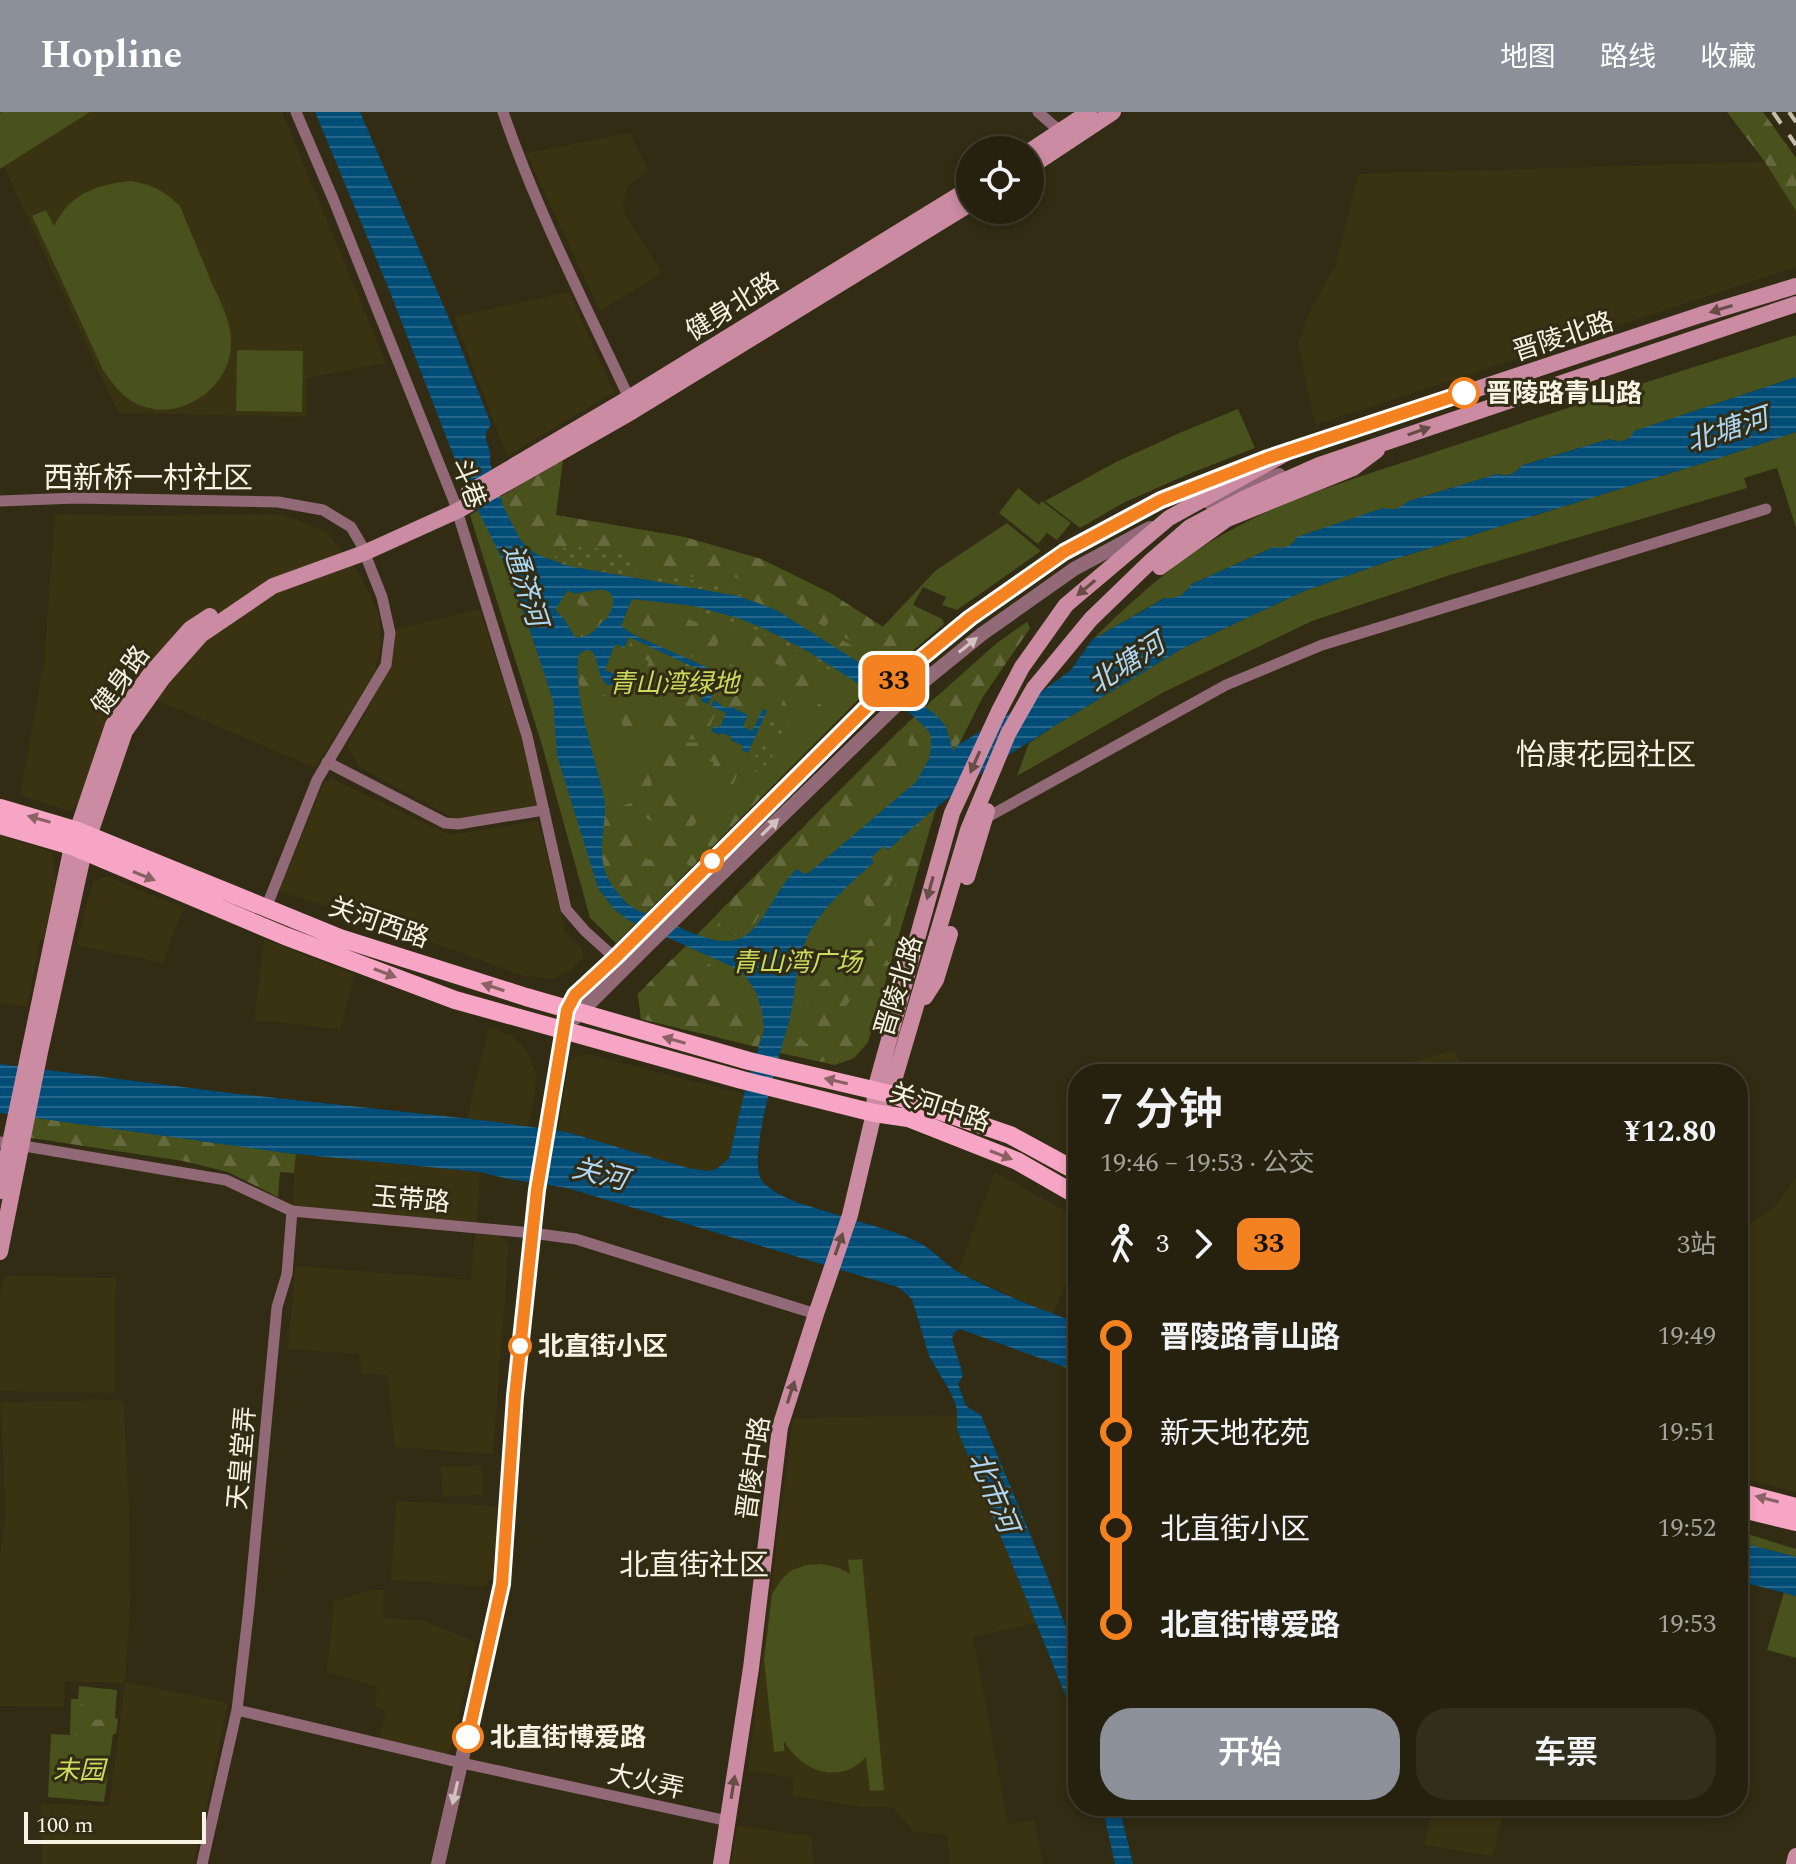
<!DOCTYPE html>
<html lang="zh">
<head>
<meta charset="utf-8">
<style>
  body { margin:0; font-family:Spectral,"Noto Sans SC",serif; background:#312e1c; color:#f1f3f6; height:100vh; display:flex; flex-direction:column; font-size:30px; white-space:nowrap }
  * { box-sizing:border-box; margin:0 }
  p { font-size:26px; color:#a3a39e }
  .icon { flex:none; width:44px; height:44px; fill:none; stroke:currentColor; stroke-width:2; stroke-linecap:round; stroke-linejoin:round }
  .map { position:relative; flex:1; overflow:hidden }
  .panel { position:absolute; left:1068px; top:952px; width:680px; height:752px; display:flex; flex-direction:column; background:#25210e; border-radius:32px; box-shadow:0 4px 12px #0003,0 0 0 2px #423e2e }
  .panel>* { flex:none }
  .badge { padding:0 16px; border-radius:12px; font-size:28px; line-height:52px }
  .buttons { position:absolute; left:956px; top:24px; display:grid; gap:16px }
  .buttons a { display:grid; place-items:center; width:88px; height:88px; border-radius:50%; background:#25210e; box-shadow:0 4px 12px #0003,0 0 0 2px #423e2e; font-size:40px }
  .scale { position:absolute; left:24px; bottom:20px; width:182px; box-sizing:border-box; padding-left:8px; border:4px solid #f6f3e4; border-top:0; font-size:22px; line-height:28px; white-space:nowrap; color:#f6f3e4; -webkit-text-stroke:6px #312c13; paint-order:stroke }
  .map>.badge { position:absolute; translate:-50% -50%; box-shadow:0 0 0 4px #fff }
  .legs { display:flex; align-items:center; gap:12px; height:88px; padding:0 32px; font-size:26px }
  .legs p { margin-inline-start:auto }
  .head { display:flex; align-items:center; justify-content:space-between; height:136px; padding:0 32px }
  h1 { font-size:44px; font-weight:600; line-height:60px }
  .primary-button { display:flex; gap:16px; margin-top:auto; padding:16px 32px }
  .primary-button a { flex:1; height:92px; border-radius:32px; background:#8c9099; color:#fff; font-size:32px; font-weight:600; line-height:92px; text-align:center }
  .primary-button a+a { background:#312e1c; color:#f1f3f6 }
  ul { padding:0 32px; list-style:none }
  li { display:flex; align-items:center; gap:28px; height:96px; font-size:30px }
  li i { display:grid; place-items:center; width:12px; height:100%; margin:0 10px; background:currentColor }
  li i::after { content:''; width:20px; height:20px; margin:-10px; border:6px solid; border-radius:50%; background:#25210e }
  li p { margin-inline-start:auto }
  li:first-child i { background:linear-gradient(#0000 50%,currentColor 0) }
  li:last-child i { background:linear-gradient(currentColor 50%,#0000 0) }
  header { display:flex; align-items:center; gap:48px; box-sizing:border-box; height:112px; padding:0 40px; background:#8c9099; color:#fff }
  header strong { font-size:38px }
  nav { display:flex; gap:44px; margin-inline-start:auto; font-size:28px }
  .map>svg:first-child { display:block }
  .built { fill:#393312 }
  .green { fill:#49511c }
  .forest { fill:url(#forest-firs) }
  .garden { fill:url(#garden-dots) }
  .water { fill:url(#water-rules); fill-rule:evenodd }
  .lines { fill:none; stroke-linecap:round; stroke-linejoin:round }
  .minor { stroke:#916977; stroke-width:11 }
  .tertiary { stroke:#916977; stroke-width:14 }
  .secondary { stroke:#cb8ba2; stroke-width:16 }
  .primary { stroke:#f7a5c4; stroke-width:18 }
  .rail { stroke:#c3bfad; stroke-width:4; stroke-dasharray:14 14; stroke-linecap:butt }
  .oneway { fill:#674d45 }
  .oneway2 { fill:#d3c3be }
  .oneway3 { fill:#8a6263 }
  .line-1-casing { stroke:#fff; stroke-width:18 }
  .line-1 { stroke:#f58220; stroke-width:12 }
  .stop-1-dot { fill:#fff; stroke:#f58220; stroke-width:4 }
  .labels { text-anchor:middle; stroke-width:6; stroke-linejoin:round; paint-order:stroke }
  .street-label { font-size:26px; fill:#f6f3e4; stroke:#312c13 }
  .stop-label { font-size:26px; font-weight:bold; fill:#f6f3e4; stroke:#312c13; text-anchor:start }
  .park-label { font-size:26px; font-style:italic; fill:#cadc5d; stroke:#312c13 }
  .water-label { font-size:28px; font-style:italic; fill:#aed6f5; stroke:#312c13 }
  .quarter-label { font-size:30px; fill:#f6f3e4; stroke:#312c13 }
</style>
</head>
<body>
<header>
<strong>Hopline</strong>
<nav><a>地图</a><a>路线</a><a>收藏</a></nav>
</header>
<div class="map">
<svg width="1796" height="1752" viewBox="0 0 1796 1752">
  <defs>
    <pattern id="forest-firs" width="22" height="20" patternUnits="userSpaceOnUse" patternTransform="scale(2)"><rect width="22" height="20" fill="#49511c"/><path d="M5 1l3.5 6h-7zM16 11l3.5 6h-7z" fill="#646a3d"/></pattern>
    <pattern id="garden-dots" width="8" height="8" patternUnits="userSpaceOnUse" patternTransform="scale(2)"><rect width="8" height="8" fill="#49511c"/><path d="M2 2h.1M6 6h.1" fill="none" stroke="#646a3d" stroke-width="1.8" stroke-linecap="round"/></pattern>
    <pattern id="water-rules" width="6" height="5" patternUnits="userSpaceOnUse" patternTransform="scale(2)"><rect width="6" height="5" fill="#004d78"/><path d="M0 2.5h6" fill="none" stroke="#26678b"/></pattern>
  </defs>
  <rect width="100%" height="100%" fill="#312c13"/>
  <path class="built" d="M90 0H282L386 251 307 266 308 305 118 301 4 55Z
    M630 21 648 58 628 74 623 90 625 102 662 161 600 199 526 41Z
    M1765 50 1796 99V155L1315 313 1298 232 1310 199 1336 152 1358 62Z
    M569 180 614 280 507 344 454 205Z
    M55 402 140 404 282 402 327 420 360 463 379 502 381 531 375 560 315 656 154 587 165 574 141 562 108 608 78 694 69 699 20 683 44 550Z
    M480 497 520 623 539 693 455 707 359 655 347 634 392 551 396 517Z
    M331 666 450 723 538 709 566 821 583 837V847L569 859 554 867 524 864 412 823 279 779 323 672Z
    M0 723 51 740 56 768 44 827H40L27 895 0 891Z
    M107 764 183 796 163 851 76 833 93 769Z
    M264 827 355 863 340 917 254 908Z
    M489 915 509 922 525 936 536 960 535 982 528 1014 467 1007Z
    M1454 938 1466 962H1372L1371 961Z
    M587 942 744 982 729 1046 718 1056 708 1059 688 1056 558 1019 569 950 576 944Z
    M296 1042 480 1060 477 1110 292 1095Z
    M995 1060 1078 1106V1141L1053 1202 958 1160Z
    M1796 1066V1380L1738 1365V1118L1774 1096Z
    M475 1122 500 1124 509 1133 493 1342 395 1335 387 1263 362 1262 359 1242 288 1237 295 1154 471 1168Z
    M4 1164 116 1166 115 1281 0 1279V1185Z
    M115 1288 124 1290 129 1400 130 1493 125 1570 228 1591 194 1752H42L41 1692 109 1694 125 1571 65 1569 64 1595 0 1594V1447L5 1404 1 1290Z
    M958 1303 957 1317 1036 1511 973 1525 1008 1712 1034 1708 1043 1752H950L947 1722 914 1720 892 1695H863L792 1684 794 1666 748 1658 793 1306Z
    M482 1353 483 1383 443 1385 441 1355Z
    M396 1389 499 1394 493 1463 484 1474 391 1468Z
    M372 1478H384L383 1506 424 1509 476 1530 450 1639 443 1644 378 1627 386 1599 375 1594 377 1575 327 1560 334 1489Z
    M1433 1694H1505L1493 1744 1424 1733Z
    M738 1714 812 1724 814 1752H731Z"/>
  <path class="green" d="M2 0H90L0 57V1Z
    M130 69C153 73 163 78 180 94 190 119 201 144 211 169 220 189 232 210 231 233 230 277 178 312 137 292 121 284 113 272 103 258L32 104 46 98 54 114C70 82 95 73 130 69Z
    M1796 223V265L1635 319C1630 330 1619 331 1609 327L1523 353C1514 362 1509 365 1497 362L1409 389 1400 397 1391 398 1284 437 1274 435 1192 472 1182 484 1175 487 1164 486 1092 528C1132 489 1175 449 1224 422 1292 383 1370 362 1444 337 1561 298 1678 259 1796 223Z
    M237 238 303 239 302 300 236 299Z
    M1238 297 1255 336 1191 361 1123 391 1080 416 1045 389 1116 350 1184 319Z
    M1796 320V416L1777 356 1744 366 1747 376 1450 463 1312 509 1164 580 1017 664 1029 631 1056 613 1183 536 1304 479 1395 447 1719 346Z
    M563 348 556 403 684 425 761 447 832 482 883 515 935 459 1007 411 1041 439 957 498 942 493 946 485 923 475 913 493 942 507 944 512 878 568 616 831 590 806 542 633 470 403Z
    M1018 376 1039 393 1042 389 1071 411 1057 428 1047 421 1038 432 999 401Z
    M1027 510 1030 516 982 586 948 655 868 930 854 946 834 953 641 907 638 882 900 618 997 531Z
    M1738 1419 1796 1437V1445L1738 1430Z
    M862 1447 884 1678 870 1679 866 1645C840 1674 801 1659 784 1629V1639L774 1640 764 1548 772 1482 781 1468 792 1458 806 1453 822 1452 839 1456 850 1462 848 1448Z
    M1784 1480 1796 1484V1546L1767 1538Z
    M79 1574 117 1578 115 1606 118 1607 116 1622H113L104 1690 48 1685 51 1622 70 1623 71 1587H78Z"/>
  <path class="forest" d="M1727 0H1763L1796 46V99L1765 50Z
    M557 352 543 444C520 436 507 408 500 385Z
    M555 403 684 425 761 447 832 482 883 515 906 490 915 494 879 527 859 534 839 522 842 516 829 509 825 515 807 505 810 498 796 491 792 497 775 487 778 481 765 473 761 480 731 463 726 472 688 464 661 463 649 460C644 453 639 446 630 442 613 435 570 427 555 439L551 437Z
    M746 475 858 537 865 535 866 542 862 555 859 551 776 498 741 484Z
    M603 478C613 481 615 492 611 500L606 498 603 503 593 497 590 500 571 487 576 480Z
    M566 495 589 510 595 503 603 509C595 518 588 527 575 525L559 501 561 502Z
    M645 495 661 498 651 526 637 519Z
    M918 496 942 507 944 512 878 568 866 561 864 558 869 542 868 534 881 530Z
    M664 498 691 502 690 508 699 511 693 528 659 514Z
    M708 507 736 515 797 543 774 590 730 569 733 562 712 553 715 545 773 572 781 554 720 526 708 551 691 544Z
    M1027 510 1030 516 982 586 958 633 951 638 950 626 925 595 997 531Z
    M632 527 716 565 708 582 701 588 708 592 707 596 716 600 707 621 710 622C693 631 674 628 656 627L655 624 652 622C652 618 653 615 653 611 653 605 650 602 656 597V585L663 578 669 567 659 562 657 566 644 561 649 549 627 540Z
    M586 538 592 539 596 545 597 556 614 573 616 563 625 567 627 563 634 566 630 575 632 576 626 591 617 593 613 582 581 589 577 551 579 542Z
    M801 545 828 561 813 588 826 596 814 608 781 593 784 586 782 585Z
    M722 572 755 587 748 603 714 588Z
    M627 596 652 672 647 683 637 686 633 672 639 670 618 598Z
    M915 605C930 617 933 628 929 647L919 644 916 656 914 657 907 654 909 635 907 611Z
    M900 618C911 651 897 673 867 689 858 694 846 695 839 702 832 708 830 716 828 724L819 723 806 712Z
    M713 624 719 627 716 634 738 644 741 640 747 643 733 672H727L724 669 720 670 717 662 714 660 713 649C698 653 686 645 674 655H668L666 659 651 657 646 640C652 636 657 631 665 630 685 626 690 637 713 624Z
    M755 660 777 669 692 755 681 748 738 691Z
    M680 674 695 677 697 692 702 697 701 706 697 707 695 712 688 717C694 732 679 741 669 750L652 742 653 739 651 742 647 739 652 729 659 732 667 717 644 705 652 690 660 692 667 682Z
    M611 683 615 696 641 688 647 691 628 724 644 732 639 741 643 744 638 754 644 745 648 747 647 751 649 747 682 764 646 801C617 789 599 761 601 730 602 715 606 701 604 685Z
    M936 696 922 741 912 738C909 731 906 729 898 729Z
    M800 718 811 727V741C803 750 791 755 783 765 762 790 755 837 713 822V818L723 807 718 801Z
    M904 744 920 748 919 753C911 756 902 757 896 763 883 777 890 790 891 806 891 819 883 840 873 848 871 849 863 852 861 853 855 839 872 833 872 818 873 804 864 793 861 781 876 768 884 751 904 744Z
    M911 760 916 762 904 805 901 806C887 791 890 766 911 760Z
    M689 841C714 852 723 860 723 888L705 918 699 921 641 907 638 882 672 847 679 853Z
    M886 847 890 852 880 887C874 886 868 882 861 883 846 885 839 903 849 915 853 920 861 921 867 924L868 930 854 946 834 953C827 940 819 927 817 912 815 889 839 870 858 860 867 856 877 853 886 847Z
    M848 850 852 851 855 856C825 876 806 892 816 930L811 929 805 925 807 920 804 917 794 915 797 902 804 903C811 878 827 863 848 850Z
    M731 895 743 902 750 903V914H763L758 935 719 926 717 923V919Z
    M786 920 799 923C804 931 809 934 818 935L825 948 822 950 780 941Z
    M32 1005 296 1042 294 1061 280 1060 278 1085 228 1060 183 1049 31 1026Z
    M82 1577 114 1580 113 1597 91 1595 81 1587Z
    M81 1590 88 1596V1607L104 1608 105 1599 113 1600 110 1612 114 1613 113 1619 81 1615 79 1624 73 1623 75 1610 73 1597H79V1605L82 1606Z"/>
  <path class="garden" d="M562 436C587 434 629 435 643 458L641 459 570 445 560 441Z
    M550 442 569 449 640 462 639 467 568 454 549 447Z
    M647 464 661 466 688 467 743 480 741 484 647 468Z
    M707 498C754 511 796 531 837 558L835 561C792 535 753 515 705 502Z
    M774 602 779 605 757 655 761 657 769 641H771L775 632 774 630 784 607 788 609 764 663 750 657Z"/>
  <path class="water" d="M315 0H360L451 211 491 312 486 321V328L490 340V351L503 394 521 429 536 442 568 454 738 484 776 498 860 551 866 561 920 591 937 604 946 615 953 639 958 633 1017 597 1070 559 1092 528 1165 486C1179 487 1183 483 1192 472L1274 435C1285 437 1291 435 1297 425L1383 396C1395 399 1400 396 1409 389L1497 362C1509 365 1514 362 1523 353L1609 327C1619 331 1630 330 1634 319L1796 265V320L1719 346 1395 447 1304 479 1183 536 1056 613 994 652 967 671 927 703 888 738 883 734 871 746 874 750C849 773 820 796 806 828 795 851 796 880 790 905 783 934 744 1050 763 1070 782 1089 810 1094 835 1102 861 1111 890 1117 916 1129 932 1136 944 1152 960 1161 996 1180 1040 1197 1078 1211V1260L960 1217 954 1221 952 1227 963 1263 958 1272 966 1294 981 1303 1046 1461 1078 1548V1614L957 1317V1297L951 1281 929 1244 912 1187 898 1175 567 1076 508 1067 480 1060 286 1041 0 1001V952L239 982 489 1009 567 1020 688 1056 708 1059 718 1056 729 1046 744 982 764 918 762 899 756 880 744 862 731 854 628 808 614 797 598 776 557 643 553 588 529 516 504 451 463 368 388 175ZM568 478C570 479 571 481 574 481 584 483 607 471 612 484 616 494 609 502 605 509H603C595 518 588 527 575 525L564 507 555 498ZM632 487 694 494 738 506 765 517 809 540 859 572 910 601 928 618 931 625V636L929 647 916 670 810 760 804 762 797 757C776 775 763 818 739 827 715 835 685 817 663 808 654 804 643 801 635 797 625 791 616 780 610 770 596 746 604 724 605 698 605 686 601 674 598 662 590 629 572 575 579 542L586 538 592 539C601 552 595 562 608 573H614L616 563 605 558 615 532 624 536 629 525 715 565 708 582 704 581 701 589 708 592 722 562 634 523 621 514Z
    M714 588 727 597 729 594 748 603 743 614 752 619 763 597 767 599 748 641 742 638 743 634 731 628 732 625 722 621 720 623 711 619 714 614 720 616 726 601 711 594Z
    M1738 1430 1796 1445V1484L1738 1469Z
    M1102 1694H1119L1133 1752H1115Z"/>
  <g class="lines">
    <path class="minor" d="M296 0 334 89 454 389 527 624 566 797 585 819 615 846
      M503 0C537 99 585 192 629 286
      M1038 0 1061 20
      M0 389 76 386 278 390 323 398 351 415 361 432 382 485 390 521 386 553 317 668 266 796
      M327 650 445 711 458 712 544 698
      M984 707 1226 573 1322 533 1766 397
      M0 1030 226 1068 292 1099 532 1121 576 1127 816 1202
      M237 1598 462 1651 728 1709
      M202 1752 237 1598 249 1495 277 1195 287 1162 292 1099"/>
    <path class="tertiary" d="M1209 390 1279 363
      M575 906 650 831 908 582 982 522 1074 457 1150 416
      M438 1752 502 1472 515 1284 537 1078 567 898 575 883 615 846 875 586 970 506 1064 440 1161 388 1256 351"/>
    <path class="secondary" d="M1030 39 1089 0
      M1030 55 1113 0
      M468 381 629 286 970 76
      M1160 455 1227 407 1353 356 1377 338
      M967 765 987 699
      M925 885 936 868 950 822
      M883 991 890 982 968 718 1008 622 1034 576 1091 507 1151 449 1190 415 1245 386 1319 353 1796 192
      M0 1079 72 734 113 613 151 561 190 517 210 504
      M0 1140 40 940 84 739 125 619 162 567 201 523 273 474 364 441 457 399 521 363 633 299 970 92
      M721 1752 751 1556 780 1315 816 1202 850 1103 874 1001 875 978 952 701 999 599 1022 555 1066 493 1169 406 1290 339 1700 203 1796 174
      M1794 1752 1796 1744"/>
    <path class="primary" d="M0 696 78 719 340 826 526 885 749 949 890 982 1010 1023 1078 1060
      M0 713 72 734 285 824 455 888 742 968 874 1001 908 1006 1017 1049 1078 1084
      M1738 1380 1796 1395
      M1738 1396 1796 1410"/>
    <path class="rail" d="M1773 0 1796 33
      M1789 0 1796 10"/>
  </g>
  <defs><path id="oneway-solid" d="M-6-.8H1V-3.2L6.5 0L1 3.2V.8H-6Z" transform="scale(2)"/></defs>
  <g class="oneway">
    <use href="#oneway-solid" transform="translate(1721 197) rotate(163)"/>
    <use href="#oneway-solid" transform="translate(1419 319) rotate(-19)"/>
    <use href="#oneway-solid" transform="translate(1086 476) rotate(140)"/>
    <use href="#oneway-solid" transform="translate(975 650) rotate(114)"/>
    <use href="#oneway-solid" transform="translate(930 776) rotate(105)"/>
    <use href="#oneway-solid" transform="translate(839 1132) rotate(-71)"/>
    <use href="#oneway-solid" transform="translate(791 1280) rotate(-72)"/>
    <use href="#oneway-solid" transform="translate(733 1675) rotate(-81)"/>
  </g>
  <g class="oneway2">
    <use href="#oneway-solid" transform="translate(968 533) rotate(-39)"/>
    <use href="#oneway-solid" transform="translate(770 715) rotate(-44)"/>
    <use href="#oneway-solid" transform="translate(455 1681) rotate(103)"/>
  </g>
  <g class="oneway3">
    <use href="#oneway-solid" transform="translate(39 707) rotate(-164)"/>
    <use href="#oneway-solid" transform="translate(144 764) rotate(22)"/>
    <use href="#oneway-solid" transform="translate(385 861) rotate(21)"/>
    <use href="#oneway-solid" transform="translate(493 875) rotate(-162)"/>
    <use href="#oneway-solid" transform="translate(674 928) rotate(-164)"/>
    <use href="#oneway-solid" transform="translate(836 969) rotate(-167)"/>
    <use href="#oneway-solid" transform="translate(1001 1043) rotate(21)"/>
    <use href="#oneway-solid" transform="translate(1767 1387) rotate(-166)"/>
  </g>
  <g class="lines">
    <g class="line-1-casing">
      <path id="line-1" d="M468 1625 502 1472 515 1284 537 1078 567 898 575 883 615 846 891 571 970 506 1064 440 1161 388 1268 346 1464 281"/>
    </g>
    <use href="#line-1" class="line-1"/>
  </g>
  <g class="stop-1-dot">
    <circle cx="1464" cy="281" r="14"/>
    <circle cx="712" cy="749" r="10"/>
    <circle cx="520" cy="1234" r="10"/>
    <circle cx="468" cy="1625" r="14"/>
  </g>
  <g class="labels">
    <g class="street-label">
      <text transform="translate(732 194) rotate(-32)" y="9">健身北路</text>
      <text transform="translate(1563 224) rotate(-18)" y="9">晋陵北路</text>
      <text transform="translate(469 371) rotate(70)" y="9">斗巷</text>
      <text transform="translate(120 568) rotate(-54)" y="9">健身路</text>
      <text transform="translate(379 810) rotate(19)" y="9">关河西路</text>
      <text transform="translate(898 874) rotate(-73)" y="9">晋陵北路</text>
      <text transform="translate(940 995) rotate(18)" y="9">关河中路</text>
      <text transform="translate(411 1087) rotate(5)" y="9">玉带路</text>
      <text transform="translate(241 1346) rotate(-85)" y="9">天皇堂弄</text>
      <text transform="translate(753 1356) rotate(-82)" y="9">晋陵中路</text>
      <text transform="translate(646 1669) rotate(12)" y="9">大火弄</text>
    </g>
    <g class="stop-label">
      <text x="1486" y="290">晋陵路青山路</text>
      <text x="538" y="1243">北直街小区</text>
      <text x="490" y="1634">北直街博爱路</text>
    </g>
    <g class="park-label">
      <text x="674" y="580">青山湾绿地</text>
      <text x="797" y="859">青山湾广场</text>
      <text x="79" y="1667">未园</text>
    </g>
    <g class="water-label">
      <text transform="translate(1727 317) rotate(-18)" y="10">北塘河</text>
      <text transform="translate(526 473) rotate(72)" y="10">通济河</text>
      <text transform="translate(1126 551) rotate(-33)" y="10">北塘河</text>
      <text transform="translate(600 1061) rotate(14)" y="10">关河</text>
      <text transform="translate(994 1380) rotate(67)" y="10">北市河</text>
    </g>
    <g class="quarter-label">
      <text x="148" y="376">西新桥一村社区</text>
      <text x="1606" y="653">怡康花园社区</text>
      <text x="694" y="1463">北直街社区</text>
    </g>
  </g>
</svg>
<div class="buttons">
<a><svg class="icon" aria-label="locate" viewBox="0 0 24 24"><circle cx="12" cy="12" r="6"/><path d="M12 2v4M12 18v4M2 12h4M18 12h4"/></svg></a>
</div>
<div class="scale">100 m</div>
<b class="badge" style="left:894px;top:569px;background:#f58220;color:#111">33</b>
<section class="panel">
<div class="head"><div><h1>7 分钟</h1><p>19:46 – 19:53 · 公交</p></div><b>¥12.80</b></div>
<div class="legs"><svg class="icon" aria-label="walk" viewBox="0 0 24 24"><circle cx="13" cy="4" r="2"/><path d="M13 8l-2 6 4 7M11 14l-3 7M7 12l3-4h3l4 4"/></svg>3<svg class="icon" aria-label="forward" viewBox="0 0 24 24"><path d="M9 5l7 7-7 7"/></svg><b class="badge" style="background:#f58220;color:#111">33</b><p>3站</p></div>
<ul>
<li><i style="color:#f58220"></i><b>晋陵路青山路</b><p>19:49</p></li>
<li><i style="color:#f58220"></i><span>新天地花苑</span><p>19:51</p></li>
<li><i style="color:#f58220"></i><span>北直街小区</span><p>19:52</p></li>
<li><i style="color:#f58220"></i><b>北直街博爱路</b><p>19:53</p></li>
</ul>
<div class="primary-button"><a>开始</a><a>车票</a></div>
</section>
</div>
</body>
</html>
